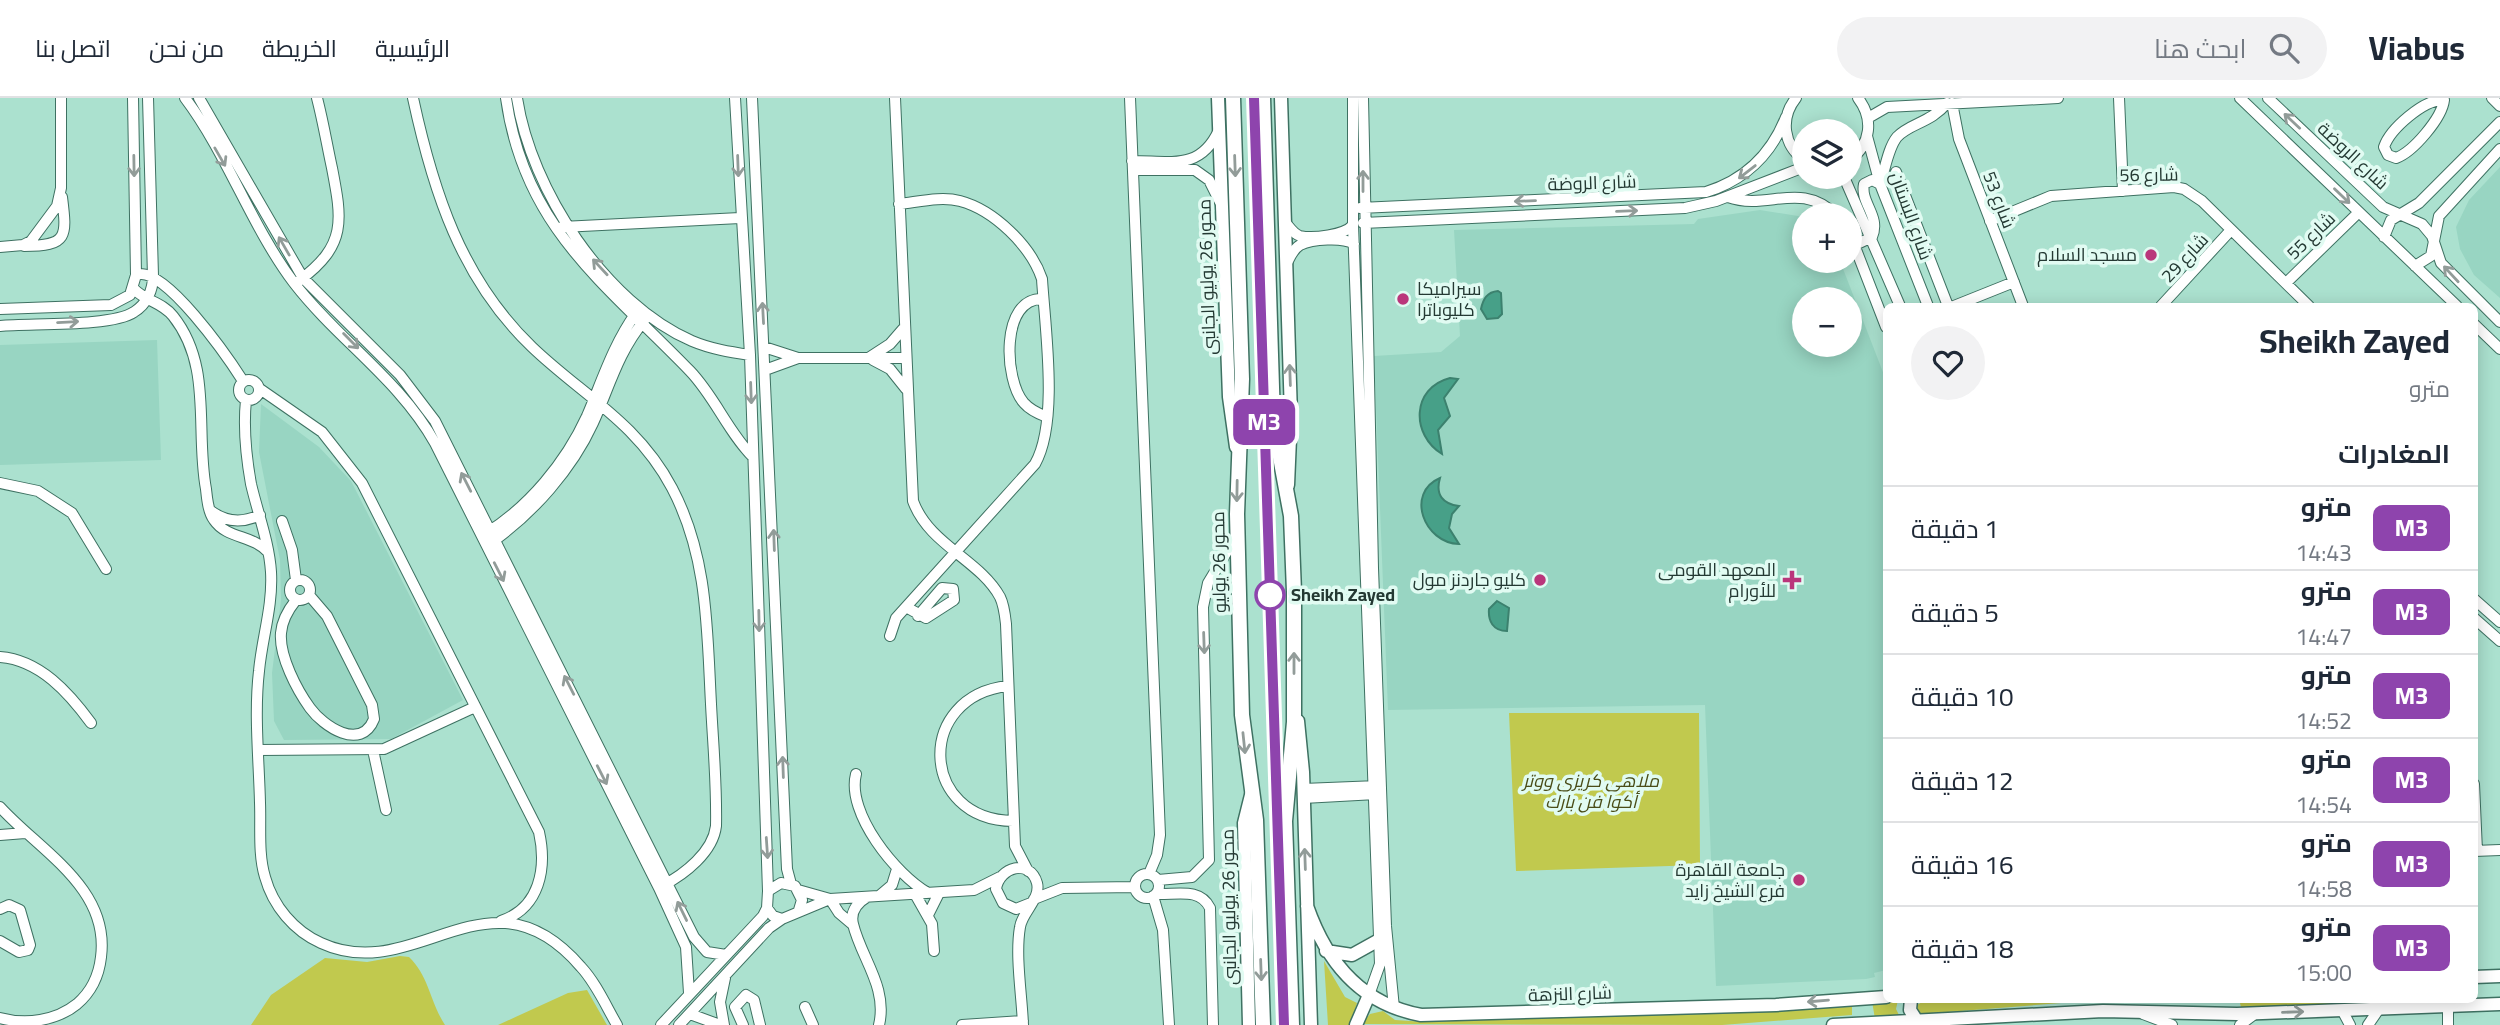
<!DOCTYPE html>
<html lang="ar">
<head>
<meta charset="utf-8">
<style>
  body { margin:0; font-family:Georgia,Cairo,serif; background:#f2f2f3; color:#1f2937; direction:rtl; height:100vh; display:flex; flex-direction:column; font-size:26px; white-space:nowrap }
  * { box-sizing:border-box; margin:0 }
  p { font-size:23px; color:#747a83 }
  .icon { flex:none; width:38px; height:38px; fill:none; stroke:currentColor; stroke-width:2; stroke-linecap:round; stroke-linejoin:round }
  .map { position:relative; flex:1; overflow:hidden; direction:ltr }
  .side { position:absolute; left:1883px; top:205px; width:595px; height:700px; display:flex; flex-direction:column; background:#fff; border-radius:10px; box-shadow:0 4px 18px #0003; direction:rtl }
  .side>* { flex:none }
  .badge { padding:0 14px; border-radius:10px; font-size:24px; line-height:46px }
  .tools { position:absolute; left:1792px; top:21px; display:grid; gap:14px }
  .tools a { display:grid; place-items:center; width:70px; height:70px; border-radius:50%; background:#fff; box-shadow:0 4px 18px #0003; font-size:35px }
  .map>.badge { position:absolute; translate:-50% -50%; box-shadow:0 0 0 4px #fff }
  h2 { padding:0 28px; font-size:26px; line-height:63px }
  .round { display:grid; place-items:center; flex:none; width:74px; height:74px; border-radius:37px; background:#f2f2f3 }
  .summary { display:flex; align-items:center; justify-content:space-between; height:119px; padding:0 28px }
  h1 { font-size:33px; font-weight:700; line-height:52px }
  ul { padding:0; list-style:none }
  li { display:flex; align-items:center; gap:21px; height:84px; padding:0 28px; border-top:2px solid #e0e1e3 }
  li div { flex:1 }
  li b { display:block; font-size:26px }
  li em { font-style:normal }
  li .badge { min-width:77px; font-weight:700; text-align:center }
  header { display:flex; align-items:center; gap:42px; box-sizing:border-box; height:98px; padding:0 35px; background:#fff; border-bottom:2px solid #e0e1e3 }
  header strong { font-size:33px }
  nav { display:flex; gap:38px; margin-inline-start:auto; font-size:24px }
  .search { width:490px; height:63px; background:#f2f2f3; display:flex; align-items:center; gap:18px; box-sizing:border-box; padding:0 24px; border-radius:38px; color:#747a83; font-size:26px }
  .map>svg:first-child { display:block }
  .built { fill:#98d5c2; fill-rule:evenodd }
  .green { fill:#c1c94e }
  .water { fill:#47a088; stroke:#3c816e; stroke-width:2 }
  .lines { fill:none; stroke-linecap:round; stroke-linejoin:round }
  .minor-casing { stroke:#3e7162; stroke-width:12 }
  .major-casing { stroke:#3e7162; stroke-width:15 }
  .highway-casing { stroke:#3e7162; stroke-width:17 }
  .minor { stroke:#fff; stroke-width:10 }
  .major { stroke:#fff; stroke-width:12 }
  .highway { stroke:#fff; stroke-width:14 }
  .rail-casing { stroke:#537369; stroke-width:4.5 }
  .rail { stroke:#e1fbf2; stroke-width:2; stroke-dasharray:5; stroke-linecap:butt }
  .oneway { stroke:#929c99 }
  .line-casing { stroke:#fff; stroke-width:16 }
  .line { stroke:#8e44ad; stroke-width:10 }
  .poi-dot { fill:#ba367b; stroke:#e1fbf2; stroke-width:2.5 }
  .stop-dot { fill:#fff; stroke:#8e44ad; stroke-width:3.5 }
  .labels { text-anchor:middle; stroke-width:7; stroke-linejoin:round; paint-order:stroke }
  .street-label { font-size:18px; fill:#243933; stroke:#e1fbf2 }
  .poi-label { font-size:18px; fill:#243933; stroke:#e1fbf2; text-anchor:end }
  .stop-label { font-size:18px; font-weight:bold; fill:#243933; stroke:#e1fbf2; text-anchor:start }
  .park-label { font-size:18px; font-style:italic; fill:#4a4d18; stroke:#e1fbf2 }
</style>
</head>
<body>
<header>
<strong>Viabus</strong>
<div class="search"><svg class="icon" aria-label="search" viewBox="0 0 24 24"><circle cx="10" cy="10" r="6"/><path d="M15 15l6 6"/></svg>ابحث هنا</div>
<nav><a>الرئيسية</a><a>الخريطة</a><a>من نحن</a><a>اتصل بنا</a></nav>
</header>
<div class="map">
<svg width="2500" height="927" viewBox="0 0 2500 927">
  <rect width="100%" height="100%" fill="#abe1cf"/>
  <path class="built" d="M2500 69V200L2474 177 2460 151 2456 129 2469 102Z
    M1760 112 1804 119V163H1840L1886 282V872L1874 875 1875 879 1866 881 1716 888 1705 607 1388 612 1374 258 1441 254 1460 238 1454 132 1694 126 1698 121ZM1804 201H1850V247H1804Z
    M157 242 161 362 0 367V247Z
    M261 306 319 349 351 383 463 602 391 641 284 642 274 623 272 575 281 502 280 462 259 354Z"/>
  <path class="green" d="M1509 615H1699L1700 767 1516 773Z
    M400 858 409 859C429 878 430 904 445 927H251L271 897 325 860 367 864Z
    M1324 863 1345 899 1357 905 1350 927H1328Z
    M587 892 607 927H498L568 895Z
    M1950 901H2113L1922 916 1918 913 1917 907 1924 903Z
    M2239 901H2369L2364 907 2249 910 2241 909Z
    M1898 902 1896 911 1900 919 1875 921 1872 903Z
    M1852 909V917L1722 927 1362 926 1370 916 1383 913 1395 922 1426 924 1731 911Z"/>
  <path class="water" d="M1498 193 1501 195 1502 216 1498 220 1487 221 1481 211C1483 201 1487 194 1498 193Z
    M1450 280 1458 281 1444 300 1450 318 1438 332 1442 356C1411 337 1411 290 1450 280Z
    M1440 380C1435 397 1443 406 1459 408L1452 416 1449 430 1459 446C1424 445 1405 395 1440 380Z
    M1497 503 1509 510 1507 533C1493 533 1488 523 1489 511Z"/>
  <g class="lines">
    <g class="minor-casing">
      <path id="minor" d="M185 0C228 57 251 128 294 185 338 242 399 281 435 345L659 790 686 849 689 895
        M199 0 303 180 400 277 435 323 694 839 707 854 726 857
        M413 0C433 93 461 181 532 249 582 297 637 324 672 390 708 458 707 531 711 606 713 646 717 687 716 728 713 754 685 776 662 788
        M506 0C524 130 606 186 690 273 715 299 728 334 753 359
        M517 0C531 92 605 205 692 243 711 251 730 254 750 257
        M735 0 750 257 768 793
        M752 0 787 771 791 786
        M895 0 913 403C929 447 980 462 1000 499 1004 507 1005 517 1006 526L1015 748 1028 773
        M1130 0 1160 737 1157 757 1149 776
        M1353 0V127L1380 866 1369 897
        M1363 0 1373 470 1386 828 1394 910
        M1796 0C1780 20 1783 47 1804 62
        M2119 0 2123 93
        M2240 0 2457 208
        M2268 0 2383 109 2422 126 2432 138 2441 165 2500 224
        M2492 0 2500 8
        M2444 2C2442 20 2413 54 2396 60L2388 57 2384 49C2390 31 2424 1 2444 2Z
        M1952 5 1959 41 2023 208
        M1868 20 1887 9 2058 0
        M1867 38 1880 86 1928 208
        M1850 62C1871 46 1874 21 1858 0
        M1132 63C1171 63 1200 73 1219 32
        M1133 72H1195L1209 82 1220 104
        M1896 74 1948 208
        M1844 79 1900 208
        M1728 99C1768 113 1800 82 1836 117
        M1360 110 1706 94C1745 82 1771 57 1786 19
        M1284 123C1289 128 1293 136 1300 138 1313 141 1345 137 1353 127
        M1990 123 2051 98 2174 89 2184 91 2202 103 2309 208
        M1363 125 1685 110 1716 103 1804 69
        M562 129 740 120
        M1850 136 1886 229
        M2384 139 2391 122 2419 105 2500 24
        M1855 147 1872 139C1881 118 1860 105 1864 86L1872 82 1880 86C1885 72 1888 50 1897 39 1910 25 1931 25 1947 5
        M24 148C68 148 67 139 62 99
        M0 149 23 147 31 143 57 108 61 90V0
        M1287 165C1290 159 1293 151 1300 147 1312 141 1343 139 1354 146
        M2415 168 2431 158 2439 118 2500 51
        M136 177C163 165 229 261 243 283
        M300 182C347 147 342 122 332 70 327 47 323 23 317 0
        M2286 185 2359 114
        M134 191C145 203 162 204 173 218 213 268 195 332 206 391 207 400 208 414 214 422 227 441 253 437 268 454
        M1043 201C1000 199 1004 283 1024 305 1030 312 1039 316 1047 319
        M1954 208 2014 184
        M2161 208 2231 132
        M0 211 111 207 130 197 136 177 133 0
        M2474 226 2500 251
        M0 228C30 225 112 229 134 214 147 206 153 192 153 178L148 0
        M764 249 798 260H905
        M870 259 890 246 903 231
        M873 262 890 271 906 291
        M765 272 798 260
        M239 292a10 10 0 1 1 20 0a10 10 0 1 1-20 0Z
        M260 291 322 334 362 385 539 734C547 770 540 810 501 823
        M246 302C243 331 246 358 251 386 258 416 269 444 271 474 273 508 262 540 259 573 254 616 259 662 260 705 261 729 258 756 265 779 273 808 294 833 321 845 416 889 489 762 581 869 596 885 606 908 617 927
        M0 385 38 393 72 415 106 471
        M211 413C227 425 243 425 260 417
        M282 423 292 452 296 482
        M485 436C529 409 566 364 587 318 602 283 613 247 636 215
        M492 444C533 415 572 371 593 325 609 290 618 254 644 223
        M290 492a10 10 0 1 1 20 0a10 10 0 1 1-20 0Z
        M2474 501 2500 524
        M296 502C288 512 282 522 281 535 279 558 297 592 310 610 323 628 361 654 374 621L372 607 327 518 309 497
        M906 509 926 520 954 502 953 491 942 490 918 518
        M2474 520 2500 543
        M890 538 896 520 1035 366C1059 324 1045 230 1042 181 1031 148 994 112 960 103 941 98 918 104 899 106
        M0 559C40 562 69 595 91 625
        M1008 588C915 598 919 722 1013 723
        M259 652 384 651 475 609
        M373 652 386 712
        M856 676C846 715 896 777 928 795
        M2474 686 2477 753
        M1303 691 1378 688
        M1303 700 1376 696
        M0 709C40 753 110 790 101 859 99 877 91 894 77 906 56 923 26 927 0 920
        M0 737 25 735
        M2474 753 2500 752
        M1135 788a12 12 0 1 1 24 0a12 12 0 1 1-24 0Z
        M1158 782 1192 779 1209 762 1203 509 1208 485 1237 437
        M798 792 830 801 839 815 852 826
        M915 796 932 826 934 853
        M1156 796C1176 797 1200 789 1210 810L1213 927
        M879 798 892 787 897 771
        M1153 798 1163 832 1169 927
        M867 799C857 805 850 814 853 826 861 860 888 889 879 927
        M1034 801 1062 790 1135 789
        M0 811 9 807 20 812 30 847 28 852 19 854 0 843
        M799 812 802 802 795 788 781 785 768 793 767 810 773 818 782 821 830 801 974 792 1000 779
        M928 817 939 795
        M2448 908V927
        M805 909 813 927
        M2342 912 2350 927
        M690 916 720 927
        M2143 916 2172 927
        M661 927 763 818 767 810
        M679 927 769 830 782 821
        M724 927 720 904 725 880
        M743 927 735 909 746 897 754 902 760 927
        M962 927 1023 923
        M1023 927C1022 898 1015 858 1020 829 1022 814 1041 801 1037 785 1030 760 999 769 996 791L1003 805 1016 811 1031 805
        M2240 927 2256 915
        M2368 927 2379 911"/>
    </g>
    <g class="major-casing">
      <path id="major" d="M1218 0 1229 299 1236 349
        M1281 0 1291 317 1288 387
        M1298 623 1303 674 1311 927
        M1307 808C1326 863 1361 906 1421 917L1776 907 1886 899
        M1326 853 1352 857 1379 842
        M2474 879 2500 878
        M1911 901 1910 912 1917 923
        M1249 927 1244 725 1252 693
        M1356 927 1369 897
        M1833 927 2103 913 2237 916 2500 906"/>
    </g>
    <g class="highway-casing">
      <path id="highway" d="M1233 0 1242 281 1237 416 1242 617 1256 722 1263 927
        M1263 0 1273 321 1291 418 1294 494V624L1285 723 1292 927"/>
    </g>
    <use href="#minor" class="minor"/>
    <use href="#major" class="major"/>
    <use href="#highway" class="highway"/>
    <g class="rail-casing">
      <path id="rail" d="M1249 0 1264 443
        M1273 552 1284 927"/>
    </g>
    <use href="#rail" class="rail"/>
  </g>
  <defs><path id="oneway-shaft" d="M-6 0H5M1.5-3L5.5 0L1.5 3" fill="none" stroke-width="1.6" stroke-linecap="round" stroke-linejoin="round" transform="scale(1.75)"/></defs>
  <g class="oneway">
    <use href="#oneway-shaft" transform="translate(2292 23) rotate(-137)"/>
    <use href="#oneway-shaft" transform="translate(220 59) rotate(60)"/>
    <use href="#oneway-shaft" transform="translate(134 68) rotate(89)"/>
    <use href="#oneway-shaft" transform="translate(738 68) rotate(88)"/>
    <use href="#oneway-shaft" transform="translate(1235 68) rotate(88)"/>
    <use href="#oneway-shaft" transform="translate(1747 74) rotate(142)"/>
    <use href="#oneway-shaft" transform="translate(1363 83) rotate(-90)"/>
    <use href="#oneway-shaft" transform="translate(2342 98) rotate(44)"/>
    <use href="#oneway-shaft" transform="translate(1525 103) rotate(178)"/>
    <use href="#oneway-shaft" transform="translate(1627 113) rotate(-2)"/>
    <use href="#oneway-shaft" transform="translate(284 148) rotate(-120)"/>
    <use href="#oneway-shaft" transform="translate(600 169) rotate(-133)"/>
    <use href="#oneway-shaft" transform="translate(2451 176) rotate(-133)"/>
    <use href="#oneway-shaft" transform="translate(763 215) rotate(-93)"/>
    <use href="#oneway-shaft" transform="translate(68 224) rotate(-3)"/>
    <use href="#oneway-shaft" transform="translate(351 243) rotate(45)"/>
    <use href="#oneway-shaft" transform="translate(1290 277) rotate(-92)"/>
    <use href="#oneway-shaft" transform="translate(751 295) rotate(88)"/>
    <use href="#oneway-shaft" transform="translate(466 384) rotate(-117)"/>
    <use href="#oneway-shaft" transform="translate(1237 393) rotate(91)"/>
    <use href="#oneway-shaft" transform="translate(774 442) rotate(-92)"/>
    <use href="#oneway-shaft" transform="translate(499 474) rotate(63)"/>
    <use href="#oneway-shaft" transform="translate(759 523) rotate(89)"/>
    <use href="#oneway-shaft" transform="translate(1204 545) rotate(88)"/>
    <use href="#oneway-shaft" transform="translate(1294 565) rotate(-90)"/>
    <use href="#oneway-shaft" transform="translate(569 587) rotate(-117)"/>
    <use href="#oneway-shaft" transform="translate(1244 645) rotate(84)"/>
    <use href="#oneway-shaft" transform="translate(783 669) rotate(-92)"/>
    <use href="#oneway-shaft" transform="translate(602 677) rotate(63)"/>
    <use href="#oneway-shaft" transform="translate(767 750) rotate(86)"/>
    <use href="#oneway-shaft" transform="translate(1305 761) rotate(-92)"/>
    <use href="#oneway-shaft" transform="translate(682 813) rotate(-116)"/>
    <use href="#oneway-shaft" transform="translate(1261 872) rotate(88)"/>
    <use href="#oneway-shaft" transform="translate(1818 903) rotate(175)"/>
    <use href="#oneway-shaft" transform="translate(2293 914) rotate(-2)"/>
  </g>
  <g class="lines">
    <g class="line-casing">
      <path id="line" d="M1254 0 1284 927"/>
    </g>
    <use href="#line" class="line"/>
  </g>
  <g class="poi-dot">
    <circle cx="2151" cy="157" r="7"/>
    <circle cx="1403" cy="201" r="7"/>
    <circle cx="1540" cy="482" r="7"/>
    <path d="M1788.5 471.5h7v7h7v7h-7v7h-7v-7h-7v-7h7z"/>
    <circle cx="1799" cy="782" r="7"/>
  </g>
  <circle class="stop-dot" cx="1270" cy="497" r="14"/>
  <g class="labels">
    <g class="street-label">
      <text transform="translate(2353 58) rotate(43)" y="6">شارع الروضة</text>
      <text transform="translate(2149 77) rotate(-1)" y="6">شارع 56</text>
      <text transform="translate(1592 85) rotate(-2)" y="6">شارع الروضة</text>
      <text transform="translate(1999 102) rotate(69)" y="6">شارع 53</text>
      <text transform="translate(1911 118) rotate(70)" y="6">شارع البستان</text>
      <text transform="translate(2311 138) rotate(-44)" y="6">شارع 55</text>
      <text transform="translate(2185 160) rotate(-47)" y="6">شارع 29</text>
      <text transform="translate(1207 179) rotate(-92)" y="6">محور 26 يوليو الجانبى</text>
      <text transform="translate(1219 464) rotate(-91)" y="6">محور 26 يوليو</text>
      <text transform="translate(1229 809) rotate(-91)" y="6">محور 26 يوليو الجانبى</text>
      <text transform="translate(1570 896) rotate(-2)" y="6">شارع النزهة</text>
    </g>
    <g class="poi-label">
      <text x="2137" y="163">مسجد السلام</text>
      <text x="1417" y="197" text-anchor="start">سيراميكا<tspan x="1417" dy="21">كليوباترا</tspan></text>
      <text x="1776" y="478">المعهد القومى<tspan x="1776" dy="21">للأورام</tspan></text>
      <text x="1526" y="488">كليو جاردنز مول</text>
      <text x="1785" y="778">جامعة القاهرة<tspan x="1785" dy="21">فرع الشيخ زايد</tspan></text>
    </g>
    <g class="stop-label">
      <text x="1291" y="503">Sheikh Zayed</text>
    </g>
    <g class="park-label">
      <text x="1591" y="689">ملاهى كريزى ووتر<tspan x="1591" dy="21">أكوا فن بارك</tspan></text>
    </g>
  </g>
</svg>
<div class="tools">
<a><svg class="icon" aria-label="layers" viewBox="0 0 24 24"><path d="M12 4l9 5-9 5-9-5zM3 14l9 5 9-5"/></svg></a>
<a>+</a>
<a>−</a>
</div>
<b class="badge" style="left:1264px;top:324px;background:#8e44ad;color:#fff">M3</b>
<section class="side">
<div class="summary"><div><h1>Sheikh Zayed</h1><p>مترو</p></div><a class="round"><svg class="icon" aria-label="heart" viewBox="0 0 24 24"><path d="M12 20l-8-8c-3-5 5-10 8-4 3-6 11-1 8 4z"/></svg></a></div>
<h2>المغادرات</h2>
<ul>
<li><span class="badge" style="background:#8e44ad;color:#fff">M3</span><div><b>مترو</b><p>14:43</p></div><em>1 دقيقة</em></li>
<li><span class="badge" style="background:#8e44ad;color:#fff">M3</span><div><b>مترو</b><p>14:47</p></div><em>5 دقيقة</em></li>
<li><span class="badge" style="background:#8e44ad;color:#fff">M3</span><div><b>مترو</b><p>14:52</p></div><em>10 دقيقة</em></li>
<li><span class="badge" style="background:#8e44ad;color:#fff">M3</span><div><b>مترو</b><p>14:54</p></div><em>12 دقيقة</em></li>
<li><span class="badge" style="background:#8e44ad;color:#fff">M3</span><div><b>مترو</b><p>14:58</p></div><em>16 دقيقة</em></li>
<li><span class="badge" style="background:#8e44ad;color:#fff">M3</span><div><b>مترو</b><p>15:00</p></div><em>18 دقيقة</em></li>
</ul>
</section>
</div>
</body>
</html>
